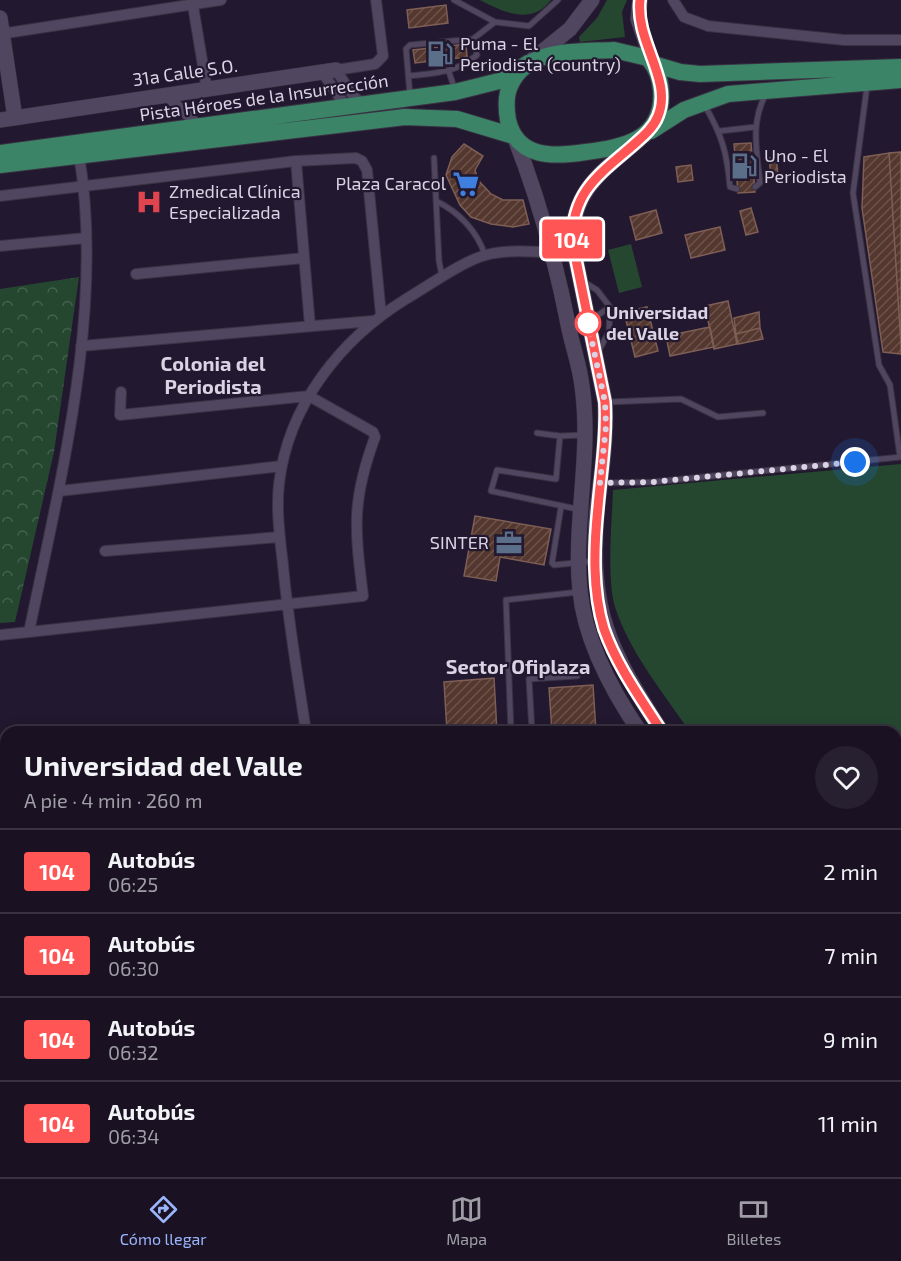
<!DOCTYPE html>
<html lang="es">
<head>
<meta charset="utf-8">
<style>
  body { margin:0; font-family:"Exo 2",sans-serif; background:#272030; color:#f1f3f6; height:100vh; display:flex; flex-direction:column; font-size:22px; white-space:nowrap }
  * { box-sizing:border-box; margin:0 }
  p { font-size:20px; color:#9f9ea6 }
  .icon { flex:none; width:33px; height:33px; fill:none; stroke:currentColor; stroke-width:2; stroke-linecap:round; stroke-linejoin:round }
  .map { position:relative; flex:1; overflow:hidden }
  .details { position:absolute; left:0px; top:726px; width:902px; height:452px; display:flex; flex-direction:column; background:#1a1223; border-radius:18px 18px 0 0; box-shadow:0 3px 15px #0003,0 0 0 2px #383241 }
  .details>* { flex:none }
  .badge { padding:0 12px; border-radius:4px; font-size:21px; line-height:39px }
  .you { position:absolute; width:30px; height:30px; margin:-15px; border:4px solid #fff; border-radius:50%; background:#1a73e8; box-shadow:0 0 0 9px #1a73e833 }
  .map>.badge { position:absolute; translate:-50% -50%; box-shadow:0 0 0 3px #fff }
  .round { display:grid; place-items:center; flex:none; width:63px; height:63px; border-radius:32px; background:#272030 }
  .overview { display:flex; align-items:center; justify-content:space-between; height:102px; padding:0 24px }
  h1 { font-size:28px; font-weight:700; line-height:45px }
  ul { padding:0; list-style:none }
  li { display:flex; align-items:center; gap:18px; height:84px; padding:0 24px; border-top:2px solid #383241 }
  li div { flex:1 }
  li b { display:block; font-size:22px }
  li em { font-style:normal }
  li .badge { min-width:66px; font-weight:700; text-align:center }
  .menu { display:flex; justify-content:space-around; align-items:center; height:84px; border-top:2px solid #383241; background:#1a1223; font-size:16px; color:#9f9ea6 }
  .menu a { display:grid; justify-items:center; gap:3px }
  .menu .on { color:#9bb5fd }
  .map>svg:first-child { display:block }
  .grass { fill:#254730 }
  .park { fill:url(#park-crowns) }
  .building { fill:url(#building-hatch); stroke:#7e5e55; stroke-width:1.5 }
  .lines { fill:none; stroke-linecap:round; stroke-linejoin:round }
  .lane-casing { stroke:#393243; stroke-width:7 }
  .street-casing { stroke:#393243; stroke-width:12 }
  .secondary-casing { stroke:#393243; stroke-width:16 }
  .primary-casing { stroke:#393243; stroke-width:18 }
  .lane { stroke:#50465f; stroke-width:5 }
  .street { stroke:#50465f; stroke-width:10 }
  .secondary { stroke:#50465f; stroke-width:15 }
  .primary { stroke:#3c8467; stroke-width:16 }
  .line-casing { stroke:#fff; stroke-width:14 }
  .line { stroke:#f55; stroke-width:9 }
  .walk { stroke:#d9d3e3; stroke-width:6; stroke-dasharray:0 10.8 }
  .stop-dot { fill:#fff; stroke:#f55; stroke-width:3 }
  .labels { text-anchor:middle; stroke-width:4.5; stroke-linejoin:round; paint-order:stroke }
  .poi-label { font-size:18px; fill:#d9d3e3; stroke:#22182f; text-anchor:start }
  .street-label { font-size:18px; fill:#d9d3e3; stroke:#22182f }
  .stop-label { font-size:18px; font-weight:bold; fill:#d9d3e3; stroke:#22182f; text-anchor:start }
  .neighbourhood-label { font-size:20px; font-weight:bold; fill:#d9d3e3; stroke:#22182f }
</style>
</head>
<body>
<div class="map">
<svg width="901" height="1177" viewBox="0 0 901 1177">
  <defs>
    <pattern id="park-crowns" width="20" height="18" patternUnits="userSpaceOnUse" patternTransform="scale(1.5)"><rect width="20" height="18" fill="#254730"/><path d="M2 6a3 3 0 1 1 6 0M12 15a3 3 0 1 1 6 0" fill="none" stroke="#44614e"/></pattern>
    <pattern id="building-hatch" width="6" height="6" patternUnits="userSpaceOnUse" patternTransform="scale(1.5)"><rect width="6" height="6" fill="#54372e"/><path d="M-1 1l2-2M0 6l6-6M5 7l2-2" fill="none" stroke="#6c534c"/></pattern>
  </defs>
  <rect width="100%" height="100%" fill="#22182f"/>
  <path class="grass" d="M480 0H551C531 26 503 12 480 0Z
    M607 0H627L622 12 625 37 580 42 579 37 597 18Z
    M631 244 642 287 619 293 608 250Z
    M901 464V1065L896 1066V732H690C664 694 631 654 616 610 606 582 612 521 613 490Z
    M6 779V941L0 942V780Z"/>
  <path class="park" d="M79 277 54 452 15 622 0 623V289Z"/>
  <path class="building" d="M446 5 448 23 409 28 407 10Z
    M466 44 467 57 415 63 413 50Z
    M751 143 755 192 738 193 734 144Z
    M464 144 483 156 475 170 478 180 491 194 503 200H523L529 224 513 227 491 224 471 217 460 205 446 175 452 157Z
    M901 152V346L889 153Z
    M889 153 901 346V354L883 352 862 208 864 157Z
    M776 157 778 175 771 176 769 158Z
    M691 165 693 180 678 182 676 167Z
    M751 208 758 232 746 235 740 211Z
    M656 210 662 233 636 240 630 217Z
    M720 227 725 250 691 258 685 235Z
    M728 301 737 344 714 349 705 306Z
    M647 307 658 351 635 357 624 312Z
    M759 312 760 328 736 334 734 318Z
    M710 327 714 347 670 356 666 336Z
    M760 328 763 339 738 344 736 334Z
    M475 516 551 529 544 565 500 557 496 581 464 576Z
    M494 678 497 732H447L444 682Z
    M593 685 596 732H552L549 688Z
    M0 1114H6V1132L0 1133Z
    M0 1138H6V1157L0 1158Z
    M6 1167V1172H81V1177H0V1168Z
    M111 1172H131V1177H112Z
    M159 1172H191V1177H160Z"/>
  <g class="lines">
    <g class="lane-casing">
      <path id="lane" d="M454 0 495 22 529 26 558 0
        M449 72 455 90
        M409 76C435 73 456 73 477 55L473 39 495 22
        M867 86 853 193 879 365 890 385 900 457
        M410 95 406 49 410 45 473 39
        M705 106C722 135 727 153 730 187L737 189
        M720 131 755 127
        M434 158 439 261 442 276
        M755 187 760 183C757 153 750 122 766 94
        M436 201C459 212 477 231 485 255
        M584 282 597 290 610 307 609 332 599 350
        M570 324 588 322 610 307
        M608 402 681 399 718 417 763 413
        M537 433 560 436 583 435
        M560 436 556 479 497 470 491 491 577 509
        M601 483 653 482 901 457
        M561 507 552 563 554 565 594 561
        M511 732 506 600 579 592
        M532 732 529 679 577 676
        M896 808 901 806
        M0 1084 6 1083"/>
    </g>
    <g class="street-casing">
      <path id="street" d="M192 0 207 90
        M673 0 684 17 708 26 844 40H901
        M0 34 221 0
        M322 72 342 101 350 107
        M167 96 200 127
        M364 105 354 97 336 70 375 64 383 56 376 0
        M79 155C105 308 60 481 29 632L363 596C355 529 351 502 375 437L373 432 309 396 120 415 121 392
        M296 161 310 326
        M0 196 296 161 356 158 362 161 367 170 381 315
        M0 246 86 238
        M136 274 304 258
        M81 346 372 321
        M59 491 282 466
        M105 551 280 537
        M0 635 29 632
        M306 732C298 677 288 621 283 565 280 539 276 510 279 484 288 405 341 339 406 299 428 286 463 261 486 255 507 249 532 252 554 252
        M896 1081 901 1080
        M896 1161H901
        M443 1172 493 1177
        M325 1177V1172"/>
    </g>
    <g class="secondary-casing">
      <path id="secondary" d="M640 0 638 19 653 64
        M0 18 15 118
        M533 59 570 29 592 0
        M0 120 336 70
        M514 136C539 199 556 262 569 329 573 348 580 367 582 386 592 455 573 523 580 591 585 641 612 691 640 732
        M639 140C603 171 573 189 572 240L605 402C607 439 601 475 597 511 589 613 609 649 662 732
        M773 1172V1177
        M789 1177 790 1172"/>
    </g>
    <g class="primary-casing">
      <path id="primary" d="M614 50 648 58C657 69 660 78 661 91 664 140 624 147 586 152 554 157 517 159 508 120 506 108 505 95 511 84 528 47 580 52 614 50Z
        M653 64 680 72 700 74 901 67
        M651 131 684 110 728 94 901 80
        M0 153 455 92 503 80 528 63
        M0 165 405 117 457 119 514 136"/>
    </g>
    <use href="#lane" class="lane"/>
    <use href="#street" class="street"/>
    <use href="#secondary" class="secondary"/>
    <use href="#primary" class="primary"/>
  </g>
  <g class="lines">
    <g class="line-casing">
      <path id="line" d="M640 0C635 42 673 79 658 116 653 129 641 138 631 147 597 176 573 192 572 240L605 402C607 437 601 472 598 507 594 546 592 590 604 629 617 666 641 699 662 732"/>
    </g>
    <use href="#line" class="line"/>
    <path class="walk" d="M588 323 605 402 606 426 600 483 653 482 855 462"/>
  </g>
  <defs>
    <g id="fuel-bare" transform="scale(2.07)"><path d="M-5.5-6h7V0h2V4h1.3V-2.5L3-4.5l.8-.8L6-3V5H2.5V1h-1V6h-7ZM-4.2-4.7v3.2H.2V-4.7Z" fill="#5c6f8a" stroke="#22182f" stroke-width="2.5" paint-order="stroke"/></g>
    <g id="supermarket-bare" transform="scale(2.07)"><path d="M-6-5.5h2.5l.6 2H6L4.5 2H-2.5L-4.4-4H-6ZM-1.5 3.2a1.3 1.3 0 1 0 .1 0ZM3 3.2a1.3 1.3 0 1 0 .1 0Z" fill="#3f7fe0" stroke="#22182f" stroke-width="2.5" paint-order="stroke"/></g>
    <g id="hospital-bare" transform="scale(2.07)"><path d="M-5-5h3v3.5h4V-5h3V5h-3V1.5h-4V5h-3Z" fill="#e0444e" stroke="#22182f" stroke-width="2.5" paint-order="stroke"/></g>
    <g id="office-bare" transform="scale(2.07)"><path d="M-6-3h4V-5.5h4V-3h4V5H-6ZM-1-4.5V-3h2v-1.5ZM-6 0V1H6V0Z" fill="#5c6f8a" stroke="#22182f" stroke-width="2.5" paint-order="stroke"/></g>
  </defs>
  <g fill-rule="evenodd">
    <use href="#fuel-bare" x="440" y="54"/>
    <use href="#fuel-bare" x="744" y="166"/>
    <use href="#supermarket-bare" x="466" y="184"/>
    <use href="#hospital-bare" x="149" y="202"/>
    <use href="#office-bare" x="509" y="543"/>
  </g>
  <circle class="stop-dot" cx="588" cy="323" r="12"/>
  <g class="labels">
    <g class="poi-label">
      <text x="460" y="50">Puma - El<tspan x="460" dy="21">Periodista (country)</tspan></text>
      <text x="764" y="162">Uno - El<tspan x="764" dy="21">Periodista</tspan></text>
      <text x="446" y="190" text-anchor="end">Plaza Caracol</text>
      <text x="169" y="198">Zmedical Clínica<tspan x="169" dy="21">Especializada</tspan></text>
      <text x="489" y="549" text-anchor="end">SINTER</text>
    </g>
    <g class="street-label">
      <text transform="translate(185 73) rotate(-8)" y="6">31a Calle S.O.</text>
      <text transform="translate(264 98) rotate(-8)" y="6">Pista Héroes de la Insurrección</text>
    </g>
    <g class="stop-label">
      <text x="606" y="319">Universidad<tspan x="606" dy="21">del Valle</tspan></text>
    </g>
    <g class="neighbourhood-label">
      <text x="213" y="371">Colonia del<tspan x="213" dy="23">Periodista</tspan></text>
      <text x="518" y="674">Sector Ofiplaza</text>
    </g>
  </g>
</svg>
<div class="you" style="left:855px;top:462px"></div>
<b class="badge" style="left:572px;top:239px;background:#f55;color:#fff">104</b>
<section class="details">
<div class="overview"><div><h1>Universidad del Valle</h1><p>A pie · 4 min · 260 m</p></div><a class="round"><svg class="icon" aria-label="heart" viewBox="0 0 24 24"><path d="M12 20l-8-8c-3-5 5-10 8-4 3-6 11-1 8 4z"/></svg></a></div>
<ul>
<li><span class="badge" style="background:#f55;color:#fff">104</span><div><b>Autobús</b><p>06:25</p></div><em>2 min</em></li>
<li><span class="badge" style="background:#f55;color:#fff">104</span><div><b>Autobús</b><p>06:30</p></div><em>7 min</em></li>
<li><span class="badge" style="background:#f55;color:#fff">104</span><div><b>Autobús</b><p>06:32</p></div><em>9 min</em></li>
<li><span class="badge" style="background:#f55;color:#fff">104</span><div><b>Autobús</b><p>06:34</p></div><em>11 min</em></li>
</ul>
</section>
</div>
<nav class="menu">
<a class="on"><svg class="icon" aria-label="directions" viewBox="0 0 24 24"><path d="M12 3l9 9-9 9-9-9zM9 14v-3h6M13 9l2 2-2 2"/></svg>Cómo llegar</a>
<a><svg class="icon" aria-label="map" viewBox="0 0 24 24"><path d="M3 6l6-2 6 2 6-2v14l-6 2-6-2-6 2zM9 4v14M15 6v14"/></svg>Mapa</a>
<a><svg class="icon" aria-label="tickets" viewBox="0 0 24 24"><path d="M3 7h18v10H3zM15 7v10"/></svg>Billetes</a>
</nav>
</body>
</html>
